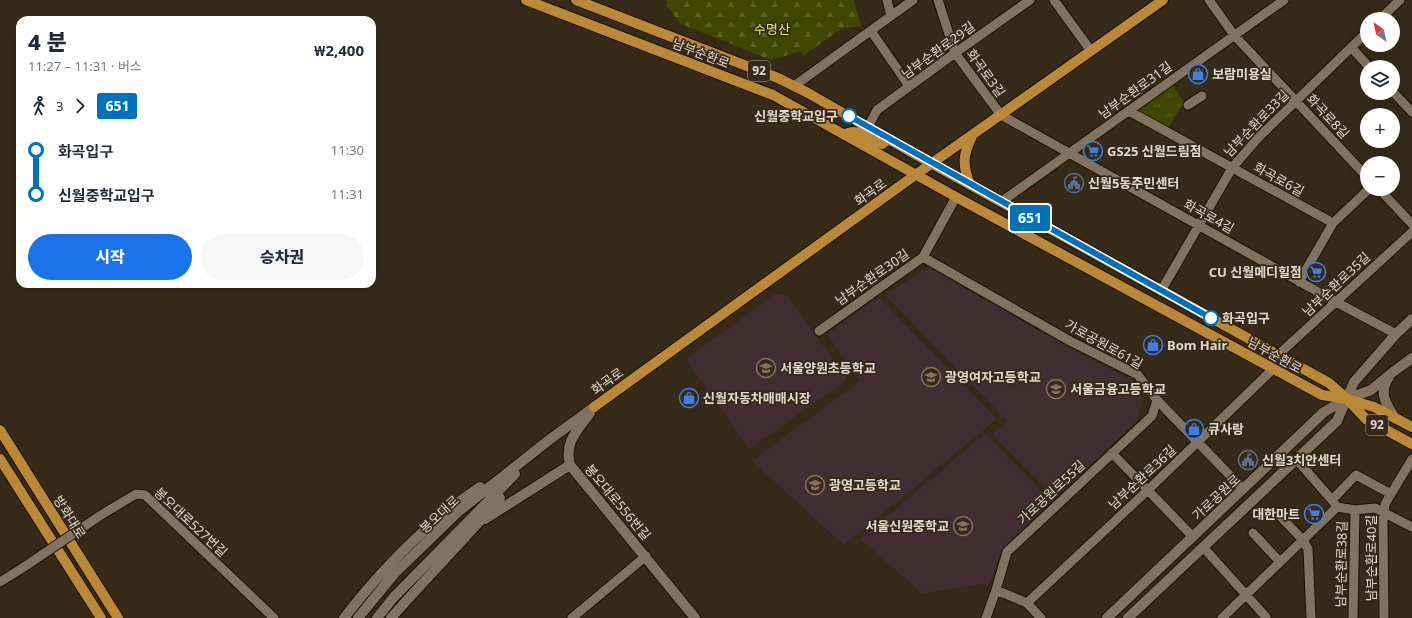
<!DOCTYPE html>
<html lang="ko">
<head>
<meta charset="utf-8">
<style>
  body { margin:0; font-family:"Noto Sans","Noto Sans KR",sans-serif; background:#f6f6f7; color:#1f2937; height:100vh; display:flex; flex-direction:column; font-size:15px; white-space:nowrap }
  * { box-sizing:border-box; margin:0 }
  p { font-size:13px; color:#747a83 }
  .icon { flex:none; width:22px; height:22px; fill:none; stroke:currentColor; stroke-width:2; stroke-linecap:round; stroke-linejoin:round }
  .map { position:relative; flex:1; overflow:hidden }
  .side { position:absolute; left:16px; top:16px; width:360px; height:272px; display:flex; flex-direction:column; background:#fff; border-radius:12px; box-shadow:0 4px 16px #0002 }
  .side>* { flex:none }
  .badge { padding:0 8px; border-radius:3px; font-size:14px; line-height:26px }
  .needle { width:26px; rotate:327deg }
  .controls { position:absolute; left:1360px; top:12px; display:grid; gap:8px }
  .controls a { display:grid; place-items:center; width:40px; height:40px; border-radius:50%; background:#fff; box-shadow:0 4px 16px #0002; font-size:20px }
  .map>.badge { position:absolute; translate:-50% -50%; box-shadow:0 0 0 2px #fff }
  .legs { display:flex; align-items:center; gap:6px; height:44px; padding:0 12px; font-size:13px }
  .legs p { margin-inline-start:auto }
  .headline { display:flex; align-items:center; justify-content:space-between; height:68px; padding:0 12px }
  h1 { font-size:22px; font-weight:800; line-height:30px }
  .primary-button { display:flex; gap:8px; margin-top:auto; padding:8px 12px }
  .primary-button a { flex:1; height:46px; border-radius:24px; background:#1a73e8; color:#fff; font-size:16px; font-weight:800; line-height:46px; text-align:center }
  .primary-button a+a { background:#f6f6f7; color:#1f2937 }
  ul { padding:0 12px; list-style:none }
  li { display:flex; align-items:center; gap:14px; height:44px; font-size:15px }
  li i { display:grid; place-items:center; width:6px; height:100%; margin:0 5px; background:currentColor }
  li i::after { content:''; width:10px; height:10px; margin:-5px; border:3px solid; border-radius:50%; background:#fff }
  li p { margin-inline-start:auto }
  li:first-child i { background:linear-gradient(#0000 50%,currentColor 0) }
  li:last-child i { background:linear-gradient(currentColor 50%,#0000 0) }
  .map>svg:first-child { display:block }
  .education { fill:#412d32 }
  .forest { fill:url(#forest-firs) }
  .park { fill:url(#park-tufts) }
  .lines { fill:none; stroke-linecap:round; stroke-linejoin:round }
  .street-casing { stroke:#1d1203; stroke-width:11 }
  .secondary-casing { stroke:#1d1203; stroke-width:12 }
  .primary-casing { stroke:#1d1203; stroke-width:12 }
  .street { stroke:#81735f; stroke-width:9 }
  .secondary { stroke:#81735f; stroke-width:10 }
  .primary { stroke:#bb8837; stroke-width:10 }
  .street-bridge-casing { stroke:#1d1203; stroke-width:11; stroke-linecap:butt }
  .street-bridge { stroke:#81735f; stroke-width:9 }
  .line-1-casing { stroke:#fff; stroke-width:9 }
  .line-1 { stroke:#0072bc; stroke-width:6 }
  .stop-1-dot { fill:#fff; stroke:#0072bc; stroke-width:2 }
  .labels { text-anchor:middle; stroke-width:3.5; stroke-linejoin:round; paint-order:stroke }
  .shield { fill:#362a18; stroke:#aea498; stroke-width:1 }
  .shield-label { font-size:12px; font-weight:bold; fill:#e1d9cf }
  .park-label { font-size:13px; fill:#dbeb78; stroke:#362a18 }
  .street-label { font-size:13px; fill:#e1d9cf; stroke:#362a18 }
  .poi-label { font-size:13px; font-weight:bold; fill:#e1d9cf; stroke:#362a18; text-anchor:start }
  .stop-label { font-size:13px; font-weight:bold; fill:#e1d9cf; stroke:#362a18; text-anchor:end }
</style>
</head>
<body>
<div class="map">
<svg width="1412" height="618" viewBox="0 0 1412 618">
  <defs>
    <pattern id="forest-firs" width="22" height="20" patternUnits="userSpaceOnUse"><rect width="22" height="20" fill="#3f4600"/><path d="M5 1l3.5 6h-7zM16 11l3.5 6h-7z" fill="#5a6024"/></pattern>
    <pattern id="park-tufts" width="24" height="20" patternUnits="userSpaceOnUse"><rect width="24" height="20" fill="#3f4600"/><path d="M3 7l-1-3M5 7V3M7 7l1-3M15 17l-1-3M17 17v-4M19 17l1-3" fill="none" stroke="#5a6024"/></pattern>
  </defs>
  <rect width="100%" height="100%" fill="#362a18"/>
  <path class="education" d="M928 267 1068 347 1132 380 1143 398 1137 421 1055 498 992 434 1007 421 885 295Z
    M775 294 787 296 846 377 845 382 749 449 686 359Z
    M879 297 997 419 844 545 752 461 860 381 827 334Z
    M985 434 1051 501 1002 550 990 583 923 594 860 539Z"/>
  <path class="forest" d="M667 0H854L861 26 841 29 804 55 801 51 771 60 681 24 667 6Z"/>
  <path class="park" d="M1172 84 1184 102 1168 129 1135 110Z"/>
  <g class="lines">
    <g class="street-casing">
      <path id="street" d="M887 0 891 16
        M938 0 955 53 1001 115 1336 302 1396 334
        M1054 0 1091 51
        M1209 0 1234 35 1367 177
        M1380 19 1400 0
        M871 31 909 86
        M1351 47 1369 67
        M794 86 913 0
        M1393 92 1412 112
        M1188 105 1202 96
        M1129 111 1333 223
        M868 127 877 110 955 53 1030 0
        M1379 189 1412 224
        M1001 202 1284 0
        M923 257 1070 341 1138 375 1157 400 1243 489
        M1299 282 1333 223 1369 189
        M1161 291 1232 168 1258 138 1367 32
        M819 331 923 257 956 197
        M1278 355 1412 232
        M1112 453 1193 537
        M1296 459 1332 500 1337 507 1355 510 1375 508 1412 527
        M1332 500 1356 475 1391 494
        M1277 513 1303 540 1308 549 1311 618
        M101 515 136 494 145 495 274 618
        M1253 533 1280 562
        M1203 547 1266 617
        M0 582 24 567
        M996 590 1027 603 1041 618
        M1027 603 1148 490 1273 369
        M572 618 646 556
        M986 618 996 590 1007 552 1152 416 1157 400
        M1222 618 1337 507
        M1353 618 1355 510
        M1384 618 1383 521 1385 504 1412 459"/>
    </g>
    <g class="secondary-casing">
      <path id="secondary" d="M1389 377C1378 393 1386 404 1395 418
        M590 413C577 431 564 442 570 465L695 618
        M485 519 570 465
        M344 618C382 569 428 522 480 487
        M358 618 394 574 459 511 549 440 594 407
        M377 618 393 598 515 474
        M391 618C427 577 465 539 500 498
        M1107 618 1324 412 1347 399 1371 390 1393 372 1412 358
        M1128 618 1337 421 1354 382 1396 334 1412 319"/>
    </g>
    <g class="primary-casing">
      <path id="primary" d="M526 0 773 95 956 197 1322 395 1347 399 1374 407 1412 427
        M576 0 778 78 808 93 918 156 1329 383 1347 399 1366 419 1412 444
        M844 135C859 126 869 140 882 144L886 141 885 137
        M970 185C962 164 963 155 972 136
        M594 407 911 178 1163 0
        M0 430 118 618
        M0 459 101 618"/>
    </g>
    <use href="#street" class="street"/>
    <use href="#secondary" class="secondary"/>
    <use href="#primary" class="primary"/>
    <g class="street-bridge-casing">
      <path id="street-bridge" d="M24 567 101 515"/>
    </g>
    <use href="#street-bridge" class="street-bridge"/>
  </g>
  <g class="lines">
    <g class="line-1-casing">
      <path id="line-1" d="M849 116 1211 318"/>
    </g>
    <use href="#line-1" class="line-1"/>
  </g>
  <defs>
    <g id="shop-ring" transform="scale(1)"><circle r="9.5" fill="#362a18" stroke="#3f7fe0" stroke-width="1.5"/><path d="M-5-2.5h2.3a2.7 3.5 0 0 1 5.4 0H5L5.5 6h-11ZM-1.5-2.5h3a1.5 2.3 0 0 0-3 0Z" fill="#3f7fe0"/></g>
    <g id="supermarket-ring" transform="scale(1)"><circle r="9.5" fill="#362a18" stroke="#3f7fe0" stroke-width="1.5"/><path d="M-6-5.5h2.5l.6 2H6L4.5 2H-2.5L-4.4-4H-6ZM-1.5 3.2a1.3 1.3 0 1 0 .1 0ZM3 3.2a1.3 1.3 0 1 0 .1 0Z" fill="#3f7fe0"/></g>
    <g id="civic-ring" transform="scale(1)"><circle r="9.5" fill="#362a18" stroke="#5c6f8a" stroke-width="1.5"/><path d="M-.6-6.5H3V-4.5H.6V-3L4-1V1h2V6H-6V1h2V-1L-.6-3ZM-1.2 2.5V6h2.4V2.5Z" fill="#5c6f8a"/></g>
    <g id="school-ring" transform="scale(1)"><circle r="9.5" fill="#362a18" stroke="#8d6e63" stroke-width="1.5"/><path d="M0-5L7-2L0 1L-7-2ZM-4 1L0 2.5L4 1V4Q0 6-4 4Z" fill="#8d6e63"/></g>
  </defs>
  <g fill-rule="evenodd">
    <use href="#shop-ring" x="1198" y="74"/>
    <use href="#supermarket-ring" x="1093" y="151"/>
    <use href="#civic-ring" x="1074" y="183"/>
    <use href="#supermarket-ring" x="1316" y="272"/>
    <use href="#shop-ring" x="1153" y="345"/>
    <use href="#school-ring" x="766" y="368"/>
    <use href="#school-ring" x="931" y="377"/>
    <use href="#school-ring" x="1056" y="389"/>
    <use href="#shop-ring" x="689" y="398"/>
    <use href="#shop-ring" x="1194" y="429"/>
    <use href="#civic-ring" x="1248" y="460"/>
    <use href="#school-ring" x="815" y="485"/>
    <use href="#supermarket-ring" x="1314" y="514"/>
    <use href="#school-ring" x="963" y="526"/>
  </g>
  <g class="stop-1-dot">
    <circle cx="849" cy="116" r="7"/>
    <circle cx="1211" cy="318" r="7"/>
  </g>
  <g class="labels">
    <g class="shield">
      <rect x="748" y="61" width="22" height="20" rx="3"/>
      <rect x="1366" y="415" width="22" height="20" rx="3"/>
    </g>
    <g class="shield-label">
      <text x="759" y="75">92</text>
      <text x="1377" y="429">92</text>
    </g>
    <g class="park-label">
      <text x="772" y="34">수명산</text>
    </g>
    <g class="street-label">
      <text transform="translate(938 50) rotate(-36)" y="5">남부순환로29길</text>
      <text transform="translate(701 53) rotate(21)" y="5">남부순환로</text>
      <text transform="translate(986 73) rotate(54)" y="5">화곡로3길</text>
      <text transform="translate(1135 90) rotate(-36)" y="5">남부순환로31길</text>
      <text transform="translate(1328 116) rotate(47)" y="5">화곡로8길</text>
      <text transform="translate(1256 123) rotate(-46)" y="5">남부순환로33길</text>
      <text transform="translate(1279 179) rotate(29)" y="5">화곡로6길</text>
      <text transform="translate(870 192) rotate(-36)" y="5">화곡로</text>
      <text transform="translate(1209 216) rotate(29)" y="5">화곡로4길</text>
      <text transform="translate(872 277) rotate(-35)" y="5">남부순환로30길</text>
      <text transform="translate(1336 284) rotate(-43)" y="5">남부순환로35길</text>
      <text transform="translate(1104 344) rotate(29)" y="5">가로공원로61길</text>
      <text transform="translate(1275 355) rotate(29)" y="5">남부순환로</text>
      <text transform="translate(607 381) rotate(-36)" y="5">화곡로</text>
      <text transform="translate(1142 477) rotate(-43)" y="5">남부순환로36길</text>
      <text transform="translate(1051 492) rotate(-43)" y="5">가로공원로55길</text>
      <text transform="translate(1216 497) rotate(-43)" y="5">가로공원로</text>
      <text transform="translate(618 502) rotate(50)" y="5">봉오대로556번길</text>
      <text transform="translate(439 514) rotate(-43)" y="5">봉오대로</text>
      <text transform="translate(70 517) rotate(58)" y="5">방화대로</text>
      <text transform="translate(191 522) rotate(43)" y="5">봉오대로527번길</text>
      <text transform="translate(1371 558) rotate(-90)" y="5">남부순환로40길</text>
      <text transform="translate(1341 564) rotate(-89)" y="5">남부순환로38길</text>
    </g>
    <g class="poi-label">
      <text x="1212" y="79">보람미용실</text>
      <text x="1107" y="156">GS25 신월드림점</text>
      <text x="1088" y="188">신월5동주민센터</text>
      <text x="1302" y="277" text-anchor="end">CU 신월메디힐점</text>
      <text x="1167" y="350">Bom Hair</text>
      <text x="780" y="373">서울양원초등학교</text>
      <text x="945" y="382">광영여자고등학교</text>
      <text x="1070" y="394">서울금융고등학교</text>
      <text x="703" y="403">신월자동차매매시장</text>
      <text x="1208" y="434">큐사랑</text>
      <text x="1262" y="465">신월3치안센터</text>
      <text x="829" y="490">광영고등학교</text>
      <text x="1300" y="519" text-anchor="end">대한마트</text>
      <text x="949" y="531" text-anchor="end">서울신원중학교</text>
    </g>
    <g class="stop-label">
      <text x="838" y="121">신월중학교입구</text>
      <text x="1222" y="323" text-anchor="start">화곡입구</text>
    </g>
  </g>
</svg>
<div class="controls">
<a><svg class="needle" viewBox="-14 -14 28 28"><path d="M0-13l5 13h-10z" fill="#e53935"/><path d="M0 13l5-13h-10z" fill="#747a83"/></svg></a>
<a><svg class="icon" aria-label="layers" viewBox="0 0 24 24"><path d="M12 4l9 5-9 5-9-5zM3 14l9 5 9-5"/></svg></a>
<a>+</a>
<a>−</a>
</div>
<b class="badge" style="left:1030px;top:218px;background:#0072bc;color:#fff">651</b>
<section class="side">
<div class="headline"><div><h1>4 분</h1><p>11:27 – 11:31 · 버스</p></div><b>₩2,400</b></div>
<div class="legs"><svg class="icon" aria-label="walk" viewBox="0 0 24 24"><circle cx="13" cy="4" r="2"/><path d="M13 8l-2 6 4 7M11 14l-3 7M7 12l3-4h3l4 4"/></svg>3<svg class="icon" aria-label="forward" viewBox="0 0 24 24"><path d="M9 5l7 7-7 7"/></svg><b class="badge" style="background:#0072bc;color:#fff">651</b></div>
<ul>
<li><i style="color:#0072bc"></i><b>화곡입구</b><p>11:30</p></li>
<li><i style="color:#0072bc"></i><b>신월중학교입구</b><p>11:31</p></li>
</ul>
<div class="primary-button"><a>시작</a><a>승차권</a></div>
</section>
</div>
</body>
</html>
